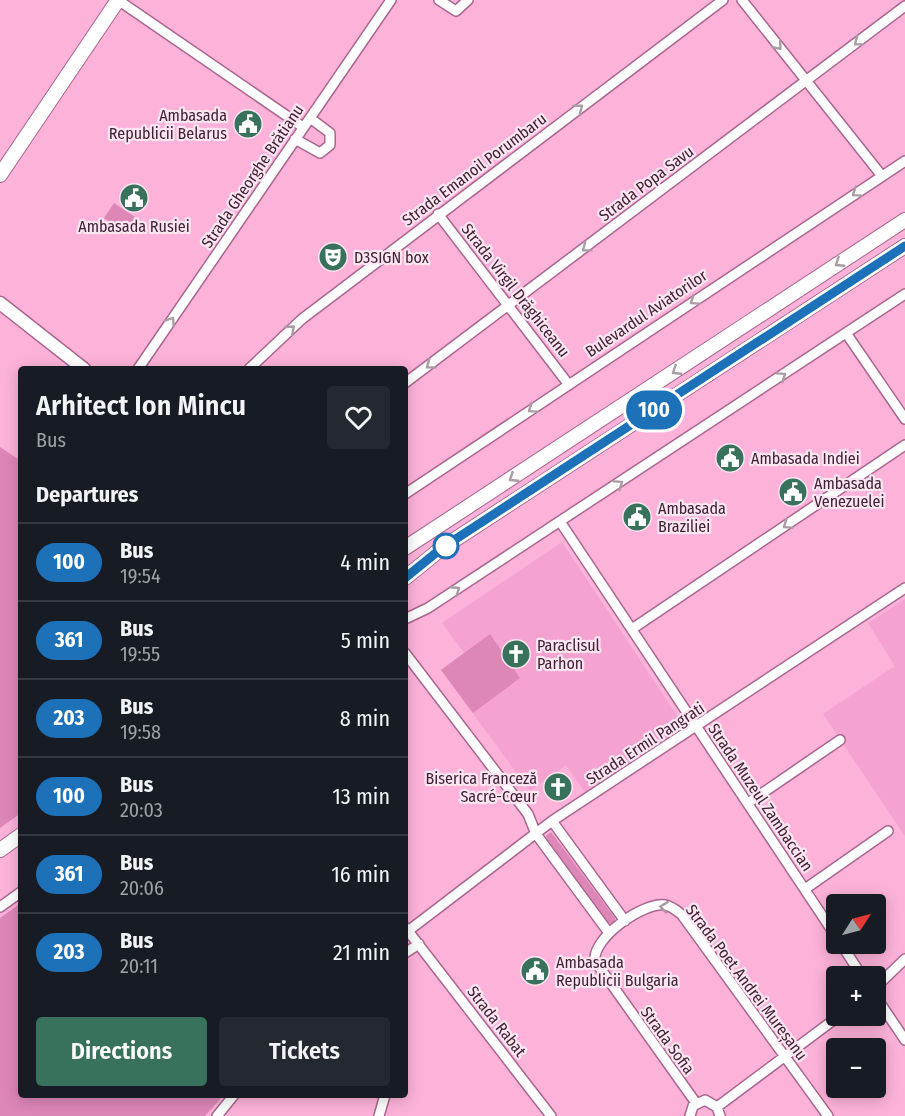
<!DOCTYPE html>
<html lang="en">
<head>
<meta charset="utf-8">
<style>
  body { margin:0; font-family:"Fira Sans Condensed",sans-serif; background:#242831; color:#f1f3f6; height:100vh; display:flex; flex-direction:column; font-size:22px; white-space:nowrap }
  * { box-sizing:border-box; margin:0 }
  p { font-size:20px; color:#9ea1a6 }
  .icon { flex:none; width:33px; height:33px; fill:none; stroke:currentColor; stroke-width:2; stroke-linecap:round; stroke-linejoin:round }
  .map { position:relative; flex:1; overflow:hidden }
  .side { position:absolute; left:18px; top:366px; width:390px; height:732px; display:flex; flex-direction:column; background:#171b24; border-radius:6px; box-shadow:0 3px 15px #0003 }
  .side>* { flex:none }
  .badge { padding:0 12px; border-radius:20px; font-size:21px; line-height:39px }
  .needle { width:39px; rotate:54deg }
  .fabs { position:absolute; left:826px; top:894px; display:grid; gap:12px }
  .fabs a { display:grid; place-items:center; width:60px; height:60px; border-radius:6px; background:#171b24; box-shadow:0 3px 15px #0003; font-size:30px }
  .map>.badge { position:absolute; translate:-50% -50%; box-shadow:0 0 0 3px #fff }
  h2 { padding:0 18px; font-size:22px; line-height:54px }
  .round { display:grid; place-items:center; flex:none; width:63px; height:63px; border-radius:6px; background:#242831 }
  .head { display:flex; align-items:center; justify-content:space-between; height:102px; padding:0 18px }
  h1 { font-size:28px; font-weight:600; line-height:45px }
  .cta { display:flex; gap:12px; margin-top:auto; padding:12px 18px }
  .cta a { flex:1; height:69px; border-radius:6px; background:#38725c; color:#fff; font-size:24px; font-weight:600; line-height:69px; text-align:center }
  .cta a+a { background:#242831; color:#f1f3f6 }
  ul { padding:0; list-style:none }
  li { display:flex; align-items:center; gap:18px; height:78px; padding:0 18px; border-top:2px solid #363941 }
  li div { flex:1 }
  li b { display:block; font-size:22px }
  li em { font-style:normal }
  li .badge { min-width:66px; font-weight:700; text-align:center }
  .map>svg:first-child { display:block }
  .built { fill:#f4a2cf }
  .green { fill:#dd87b7 }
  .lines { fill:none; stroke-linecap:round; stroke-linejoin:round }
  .street-casing { stroke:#ab668d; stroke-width:12 }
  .secondary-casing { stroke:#ab668d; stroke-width:15 }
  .primary-casing { stroke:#ab668d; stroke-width:16 }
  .street { stroke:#fff; stroke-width:9 }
  .secondary { stroke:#fff; stroke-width:12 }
  .primary { stroke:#fff; stroke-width:14 }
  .oneway { stroke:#aa9ca4 }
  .line-casing { stroke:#fff; stroke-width:14 }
  .line { stroke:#1d71b8; stroke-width:9 }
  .stop-dot { fill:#fff; stroke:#1d71b8; stroke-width:3 }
  .labels { text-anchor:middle; stroke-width:4.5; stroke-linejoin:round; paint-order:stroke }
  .poi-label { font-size:16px; fill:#412334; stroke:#fde5f1; text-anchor:start }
  .street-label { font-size:16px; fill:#412334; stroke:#fde5f1 }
</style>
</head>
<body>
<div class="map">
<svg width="905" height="1116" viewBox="0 0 905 1116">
  <rect width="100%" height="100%" fill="#fdb2da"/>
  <path class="built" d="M562 542 683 725 585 792 566 765 530 791 441 670 464 653 442 623Z
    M905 599V836L823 714 895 666 868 623Z"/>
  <path class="green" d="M114 203 138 219 128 234 104 218Z
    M0 447 21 461V813L0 828Z
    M490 634 520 678 473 713 441 670Z
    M551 832 615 918 614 923H608L547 839 546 836Z
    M21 903V1095H224L205 1116H0V918Z"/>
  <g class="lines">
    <g class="street-casing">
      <path id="street" d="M118 0 303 127
        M439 0 456 11 468 0
        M742 0 882 176
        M295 139 320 153 330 145V133L310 118
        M438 214 569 385
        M846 333 905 419
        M138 369 391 0
        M249 369 302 319 723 0
        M405 383 905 6
        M405 494 905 161
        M561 523 837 938
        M405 619 428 608 905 294
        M632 629 905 445
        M405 653 528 814 536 834 609 933
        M748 803 840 740
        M552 821 625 921
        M805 889 888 831
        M0 907 21 892
        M405 927 551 1116
        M408 931 552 821 905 588
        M841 944 862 976
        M405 953 419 944
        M876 987 905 959
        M876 997 905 1040
        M696 1103 595 961C592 938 643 902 665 905 672 906 677 911 682 915L828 1116
        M717 1107 839 1016
        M217 1116 234 1095
        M379 1116 385 1095
        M690 1116 693 1106 705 1100 717 1107 720 1116"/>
    </g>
    <g class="secondary-casing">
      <path id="secondary" d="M0 303 84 369"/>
    </g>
    <g class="primary-casing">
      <path id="primary" d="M0 175 118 0
        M405 548 905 220
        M405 578 442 548 905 246
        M0 850 21 835"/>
    </g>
    <use href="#street" class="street"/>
    <use href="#secondary" class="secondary"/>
    <use href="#primary" class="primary"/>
  </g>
  <defs><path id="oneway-chevron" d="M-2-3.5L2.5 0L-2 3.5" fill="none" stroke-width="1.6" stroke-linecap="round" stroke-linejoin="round" transform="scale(1.5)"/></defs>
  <g class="oneway">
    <use href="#oneway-chevron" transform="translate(858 42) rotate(143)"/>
    <use href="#oneway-chevron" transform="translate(778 46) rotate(51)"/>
    <use href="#oneway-chevron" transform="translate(579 108) rotate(-37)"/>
    <use href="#oneway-chevron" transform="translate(856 193) rotate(146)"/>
    <use href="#oneway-chevron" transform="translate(586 248) rotate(143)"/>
    <use href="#oneway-chevron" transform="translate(839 263) rotate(147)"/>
    <use href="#oneway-chevron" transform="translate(694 301) rotate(146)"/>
    <use href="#oneway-chevron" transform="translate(171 321) rotate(-56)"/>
    <use href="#oneway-chevron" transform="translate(291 329) rotate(-41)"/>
    <use href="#oneway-chevron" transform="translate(430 365) rotate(144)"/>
    <use href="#oneway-chevron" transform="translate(676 371) rotate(147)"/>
    <use href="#oneway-chevron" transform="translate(782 376) rotate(-34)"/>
    <use href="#oneway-chevron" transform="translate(532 409) rotate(146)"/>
    <use href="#oneway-chevron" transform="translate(513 478) rotate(147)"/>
    <use href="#oneway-chevron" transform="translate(619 484) rotate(-34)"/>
    <use href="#oneway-chevron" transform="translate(787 525) rotate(146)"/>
    <use href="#oneway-chevron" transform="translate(456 590) rotate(-33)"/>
    <use href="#oneway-chevron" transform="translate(664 907) rotate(-173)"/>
  </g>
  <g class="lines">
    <g class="line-casing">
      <path id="line" d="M405 578 442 548 905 246"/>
    </g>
    <use href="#line" class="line"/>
  </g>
  <defs>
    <g id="civic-disc" transform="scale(1.5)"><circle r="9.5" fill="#38725c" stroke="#fde5f1"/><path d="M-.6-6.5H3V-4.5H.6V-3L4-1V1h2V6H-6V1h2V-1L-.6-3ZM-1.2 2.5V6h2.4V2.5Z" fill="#fff"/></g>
    <g id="theatre-disc" transform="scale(1.5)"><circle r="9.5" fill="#38725c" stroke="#fde5f1"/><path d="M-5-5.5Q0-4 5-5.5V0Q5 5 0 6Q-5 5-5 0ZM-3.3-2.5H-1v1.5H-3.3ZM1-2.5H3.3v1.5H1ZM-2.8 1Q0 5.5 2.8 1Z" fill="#fff"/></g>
    <g id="church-disc" transform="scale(1.5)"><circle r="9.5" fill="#38725c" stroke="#fde5f1"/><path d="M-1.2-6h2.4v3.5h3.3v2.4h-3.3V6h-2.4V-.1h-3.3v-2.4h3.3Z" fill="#fff"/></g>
  </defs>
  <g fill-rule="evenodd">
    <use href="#civic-disc" x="248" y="124"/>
    <use href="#civic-disc" x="134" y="198"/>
    <use href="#theatre-disc" x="333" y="257"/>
    <use href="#civic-disc" x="730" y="458"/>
    <use href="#civic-disc" x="793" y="492"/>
    <use href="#civic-disc" x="637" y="517"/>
    <use href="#church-disc" x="516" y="654"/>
    <use href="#church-disc" x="558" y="787"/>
    <use href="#civic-disc" x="535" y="971"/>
  </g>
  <circle class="stop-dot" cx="446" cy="546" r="12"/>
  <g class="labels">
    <g class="poi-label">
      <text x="227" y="121" text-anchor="end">Ambasada<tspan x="227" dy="18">Republicii Belarus</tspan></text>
      <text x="134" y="232" text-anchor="middle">Ambasada Rusiei</text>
      <text x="354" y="263">D3SIGN box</text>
      <text x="751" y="464">Ambasada Indiei</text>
      <text x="814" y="489">Ambasada<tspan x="814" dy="18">Venezuelei</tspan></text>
      <text x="658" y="514">Ambasada<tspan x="658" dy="18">Braziliei</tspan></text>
      <text x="537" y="651">Paraclisul<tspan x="537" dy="18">Parhon</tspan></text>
      <text x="537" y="784" text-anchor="end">Biserica Franceză<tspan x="537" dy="18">Sacré-Cœur</tspan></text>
      <text x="556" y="968">Ambasada<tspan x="556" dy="18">Republicii Bulgaria</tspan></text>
    </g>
    <g class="street-label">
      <text transform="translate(474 169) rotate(-37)" y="6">Strada Emanoil Porumbaru</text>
      <text transform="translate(252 176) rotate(-56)" y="6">Strada Gheorghe Brătianu</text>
      <text transform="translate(646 183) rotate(-37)" y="6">Strada Popa Savu</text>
      <text transform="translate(516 290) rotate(52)" y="6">Strada Virgil Drăghiceanu</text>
      <text transform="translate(646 313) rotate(-34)" y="6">Bulevardul Aviatorilor</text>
      <text transform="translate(645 743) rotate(-33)" y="6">Strada Ermil Pangrati</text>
      <text transform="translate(761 797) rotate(56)" y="6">Strada Muzeul Zambaccian</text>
      <text transform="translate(747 982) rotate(53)" y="6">Strada Poet Andrei Mureșanu</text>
      <text transform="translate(497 1021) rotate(52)" y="6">Strada Rabat</text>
      <text transform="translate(668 1040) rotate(54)" y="6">Strada Sofia</text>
    </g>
  </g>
</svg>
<div class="fabs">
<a><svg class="needle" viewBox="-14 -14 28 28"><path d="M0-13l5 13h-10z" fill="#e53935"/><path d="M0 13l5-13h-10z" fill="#9ea1a6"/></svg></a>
<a>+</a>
<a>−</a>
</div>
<b class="badge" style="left:654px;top:410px;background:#1d71b8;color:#fff">100</b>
<section class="side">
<div class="head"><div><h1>Arhitect Ion Mincu</h1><p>Bus</p></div><a class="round"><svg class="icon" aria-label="heart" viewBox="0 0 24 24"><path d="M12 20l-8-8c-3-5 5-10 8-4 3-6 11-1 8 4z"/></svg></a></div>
<h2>Departures</h2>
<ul>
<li><span class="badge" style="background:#1d71b8;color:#fff">100</span><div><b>Bus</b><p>19:54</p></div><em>4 min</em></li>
<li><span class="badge" style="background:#1d71b8;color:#fff">361</span><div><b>Bus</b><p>19:55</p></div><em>5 min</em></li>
<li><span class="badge" style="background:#1d71b8;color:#fff">203</span><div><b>Bus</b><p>19:58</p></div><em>8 min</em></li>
<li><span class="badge" style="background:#1d71b8;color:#fff">100</span><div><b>Bus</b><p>20:03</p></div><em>13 min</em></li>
<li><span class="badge" style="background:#1d71b8;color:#fff">361</span><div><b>Bus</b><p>20:06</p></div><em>16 min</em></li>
<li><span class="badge" style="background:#1d71b8;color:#fff">203</span><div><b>Bus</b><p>20:11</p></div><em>21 min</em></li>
</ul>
<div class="cta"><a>Directions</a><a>Tickets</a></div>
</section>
</div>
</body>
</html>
